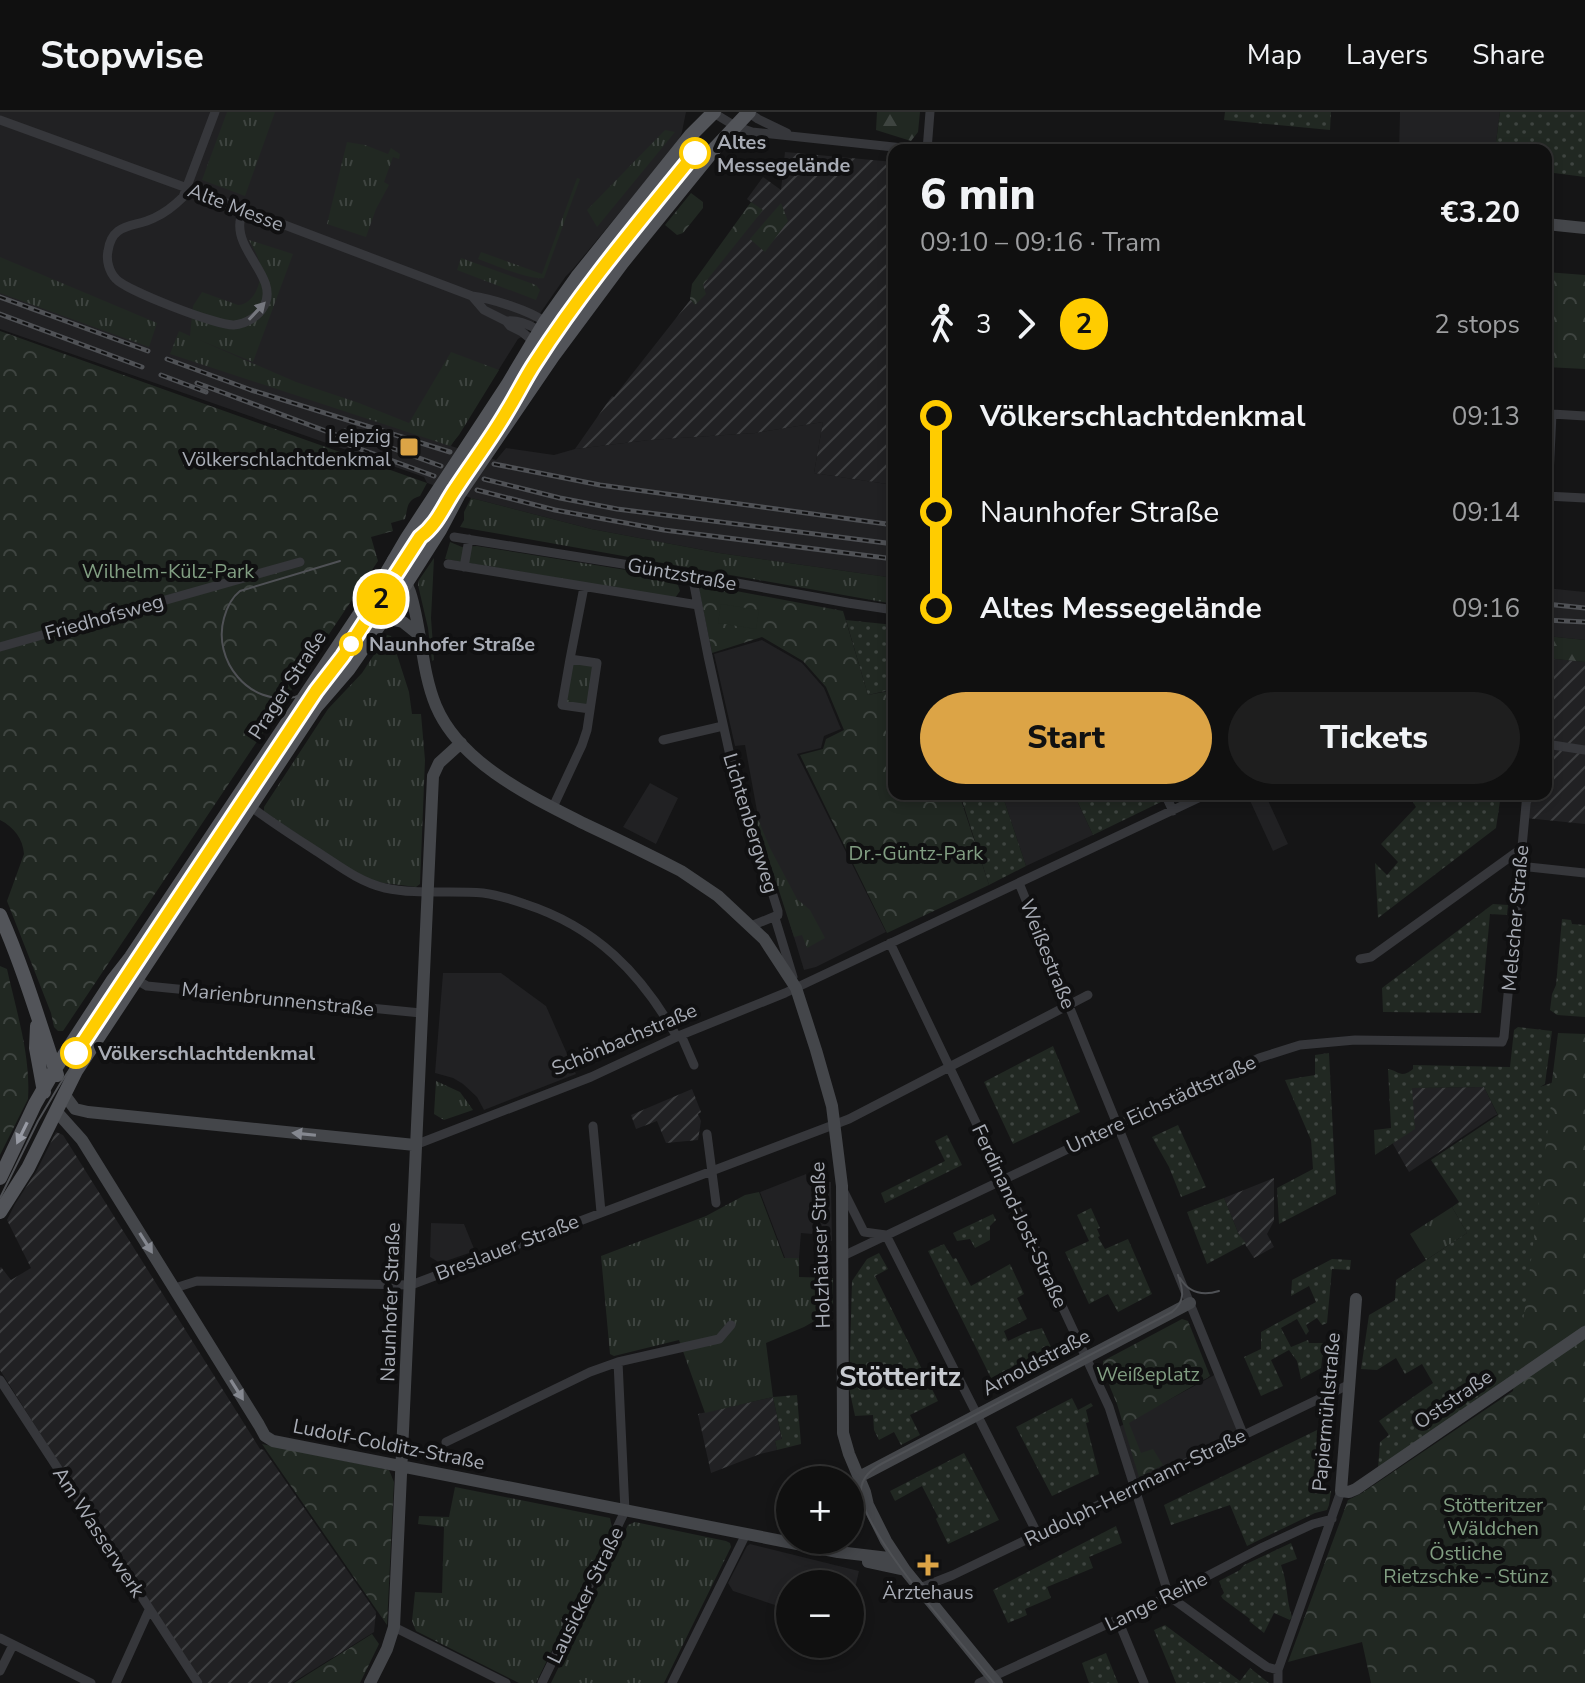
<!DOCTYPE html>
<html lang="en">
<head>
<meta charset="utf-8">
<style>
  body { margin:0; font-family:"Nunito Sans",sans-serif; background:#1e1e1e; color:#f1f3f6; height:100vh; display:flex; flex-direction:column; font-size:30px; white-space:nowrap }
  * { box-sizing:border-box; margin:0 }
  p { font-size:26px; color:#9c9d9f }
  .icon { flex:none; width:44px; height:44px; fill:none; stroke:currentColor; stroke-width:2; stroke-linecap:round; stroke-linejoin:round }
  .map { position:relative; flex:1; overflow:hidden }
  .panel { position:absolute; left:888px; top:32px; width:664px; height:656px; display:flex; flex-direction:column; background:#101010; border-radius:16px; box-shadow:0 4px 12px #0003,0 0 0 2px #303030 }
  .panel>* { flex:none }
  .badge { padding:0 16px; border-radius:26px; font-size:28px; line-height:52px }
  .controls { position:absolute; left:776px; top:1354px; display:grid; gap:16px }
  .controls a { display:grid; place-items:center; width:88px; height:88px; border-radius:50%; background:#101010; box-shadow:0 4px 12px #0003,0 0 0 2px #303030; font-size:40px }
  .map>.badge { position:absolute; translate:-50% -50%; box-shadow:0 0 0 4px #fff }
  .legs { display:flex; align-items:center; gap:12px; height:88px; padding:0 32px; font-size:26px }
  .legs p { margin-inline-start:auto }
  .head { display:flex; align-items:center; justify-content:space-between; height:136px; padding:0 32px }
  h1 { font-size:44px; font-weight:800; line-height:60px }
  .cta { display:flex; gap:16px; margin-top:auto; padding:16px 32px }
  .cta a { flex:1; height:92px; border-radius:48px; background:#dca446; color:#111; font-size:32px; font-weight:800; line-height:92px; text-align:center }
  .cta a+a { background:#1e1e1e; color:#f1f3f6 }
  ul { padding:0 32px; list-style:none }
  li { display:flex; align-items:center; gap:28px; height:96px; font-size:30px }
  li i { display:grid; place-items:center; width:12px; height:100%; margin:0 10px; background:currentColor }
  li i::after { content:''; width:20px; height:20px; margin:-10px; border:6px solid; border-radius:50%; background:#101010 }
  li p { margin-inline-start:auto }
  li:first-child i { background:linear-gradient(#0000 50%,currentColor 0) }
  li:last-child i { background:linear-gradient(currentColor 50%,#0000 0) }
  header { display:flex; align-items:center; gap:48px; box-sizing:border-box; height:112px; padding:0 40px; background:#101010; border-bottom:2px solid #303030 }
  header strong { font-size:38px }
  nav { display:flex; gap:44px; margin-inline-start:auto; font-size:28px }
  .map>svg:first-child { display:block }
  .built { fill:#212123 }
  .industrial { fill:url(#industrial-furrows) }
  .grass { fill:url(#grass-tufts) }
  .forest { fill:url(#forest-firs) }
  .park { fill:url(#park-crowns) }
  .garden { fill:url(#garden-dots) }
  .pitch { fill:#212822 }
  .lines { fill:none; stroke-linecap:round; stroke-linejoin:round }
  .street { stroke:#36373b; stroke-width:9 }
  .secondary { stroke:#44464a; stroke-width:12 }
  .primary { stroke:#525459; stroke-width:14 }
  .tram { stroke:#4f5155; stroke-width:2 }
  .rail-casing { stroke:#4f5155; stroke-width:5 }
  .rail { stroke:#101011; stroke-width:2; stroke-dasharray:6; stroke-linecap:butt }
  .oneway { fill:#75777e }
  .oneway2 { fill:#979aa3 }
  .oneway3 { fill:#858890 }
  .line-1-casing { stroke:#fff; stroke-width:18 }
  .line-1 { stroke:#fc0; stroke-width:12 }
  .stop-1-dot { fill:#fff; stroke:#fc0; stroke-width:4 }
  .poi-dot { fill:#dca446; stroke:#101011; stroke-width:3 }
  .labels { text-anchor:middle; stroke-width:8; stroke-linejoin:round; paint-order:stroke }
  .stop-label { font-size:20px; font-weight:bold; fill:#a8acb5; stroke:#101011; text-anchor:start }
  .street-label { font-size:20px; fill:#a8acb5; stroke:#101011 }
  .poi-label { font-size:20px; fill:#a8acb5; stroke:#101011; text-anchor:end }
  .park-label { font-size:20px; fill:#819e82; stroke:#101011 }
  .district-label { font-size:28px; font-weight:bold; fill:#c8cbd1; stroke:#101011 }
</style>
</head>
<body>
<header>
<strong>Stopwise</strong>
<nav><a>Map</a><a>Layers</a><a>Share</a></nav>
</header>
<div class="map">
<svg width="1585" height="1571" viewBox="0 0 1585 1571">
  <defs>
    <pattern id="industrial-furrows" width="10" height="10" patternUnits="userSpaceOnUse" patternTransform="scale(2)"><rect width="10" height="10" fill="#212123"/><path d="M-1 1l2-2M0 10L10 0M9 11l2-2" fill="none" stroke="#3e3f41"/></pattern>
    <pattern id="grass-tufts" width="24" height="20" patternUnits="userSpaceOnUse" patternTransform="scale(2)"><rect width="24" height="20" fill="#212822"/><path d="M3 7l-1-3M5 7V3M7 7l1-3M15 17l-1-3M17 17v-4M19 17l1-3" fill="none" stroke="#3e4440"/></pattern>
    <pattern id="forest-firs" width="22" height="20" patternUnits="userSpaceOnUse" patternTransform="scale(2)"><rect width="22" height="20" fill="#212822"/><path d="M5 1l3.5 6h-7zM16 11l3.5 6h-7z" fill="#3e4440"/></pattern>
    <pattern id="park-crowns" width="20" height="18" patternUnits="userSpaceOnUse" patternTransform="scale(2)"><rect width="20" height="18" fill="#212822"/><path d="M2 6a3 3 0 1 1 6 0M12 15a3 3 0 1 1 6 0" fill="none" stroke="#3e4440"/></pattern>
    <pattern id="garden-dots" width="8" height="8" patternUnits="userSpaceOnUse" patternTransform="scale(2)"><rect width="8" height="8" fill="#212822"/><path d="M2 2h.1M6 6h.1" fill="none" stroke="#3e4440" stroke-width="1.8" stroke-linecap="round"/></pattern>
  </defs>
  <rect width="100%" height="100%" fill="#151516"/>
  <path class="built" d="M0 0H686L682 20 678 30 573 157 566 164 525 223 518 227 451 334 496 348 506 336 554 343 575 337 649 328 755 321 823 310 814 361 894 373V466L719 441 591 417 471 386 427 371 424 365 0 217Z
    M1400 0H1500L1495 38H1399Z
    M1546 476 1585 480V528L1546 524Z
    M762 528 802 551 824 576 841 617 824 624 821 636 797 642 886 820 816 855 804 858 759 710 745 633 735 634 714 542Z
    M650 671 678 686 656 732 623 715Z
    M1002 682H1074L1093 723 1026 754Z
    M1247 682H1265L1288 732 1273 739Z
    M443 861H501L546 894 576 962 484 998 477 985 463 972 453 966 435 961Z
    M806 1062 807 1070H831L832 1129H822L821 1119H813L812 1122 801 1121 799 1146H785L760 1080Z
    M431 1111 464 1112 475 1139 440 1151 430 1145Z
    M1218 1261 1243 1322 1133 1375 1115 1317Z
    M750 1432 859 1459 850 1499V1472H790V1498L733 1479 728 1471 747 1434Z"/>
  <path class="industrial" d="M785 40 894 50V373L814 361 823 310 755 321 649 328 575 337 612 284 614 285 761 98 747 87 763 65 781 78Z
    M1546 546 1585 550V712L1526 706 1528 682H1546Z
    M1484 975 1497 1002 1409 1060 1393 1032 1411 976Z
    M692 977 701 1000 698 1002 701 1009 698 1028 666 1031 657 1009 636 1017 631 1003Z
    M56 1020 63 1023 260 1337 264 1338 376 1500 374 1520 292 1571H203L95 1408 0 1258V1156L1 1155 11 1168 31 1156 7 1108 15 1092 36 1060Z
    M1274 1066V1109L1267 1122 1274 1135 1254 1146 1239 1123 1224 1086Z
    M773 1285 782 1328 775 1329 777 1338 760 1342 711 1361 698 1302Z"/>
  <path class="grass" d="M227 0H275L245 84 202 68Z
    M665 18 675 20 597 115 587 98Z
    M347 30 365 33 388 42 391 36 400 42 399 47 393 45 384 70 389 73 376 97 366 125 327 112Z
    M577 66 580 67 544 166C528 168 495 153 478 147L481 140 542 162Z
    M249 128 293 142 253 250 197 227 296 270 359 291 409 311 451 240 499 258 459 323 450 334 170 242 179 219 190 224 193 194 202 180 238 193C257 192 265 162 258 146 256 140 252 134 249 128Z
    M0 145 157 211 149 235 0 181Z
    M461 146 536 173 540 178 536 188 457 158Z
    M471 386 591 417 719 441 894 466V492L460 415 464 408V400Z
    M450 430 462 435 477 434 645 461 675 471 678 473 680 479 675 486 445 447Z
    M434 446 431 506 434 548 432 549 428 516 418 473 419 468Z
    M387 523 391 524 409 580 412 602H421L425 648 420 772 416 775 368 769 264 700V695L328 597 362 561Z
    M338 539 351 547 74 953 70 948 108 890 105 887Z
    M572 550 594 553 587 594 565 591Z
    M758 707 770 736 797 787 810 798 825 826 807 836 802 823 794 825 756 708Z
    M436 969 460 980 473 998 444 1008 434 1002Z
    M759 1080 784 1146H799V1165L833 1166V1206L818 1207 804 1215 766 1231 773 1285 705 1301 679 1228 614 1244 610 1242 601 1144 706 1104 745 1083Z
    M1452 1095 1467 1121 1426 1148 1410 1122Z
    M455 1375 610 1406 612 1415 536 1571H519L416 1519 412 1509 415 1480 442 1481 444 1415 418 1412 419 1404 449 1405Z
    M635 1410 726 1429 730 1431 731 1435 664 1571H551L628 1413Z"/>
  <path class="forest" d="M877 0H920L918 20 911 29 876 18Z
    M1546 524 1585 528V550L1546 546Z"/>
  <path class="park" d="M691 81 703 90V96L683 121 677 123 665 113Z
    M751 90 763 98 703 173 706 182 695 193 690 187 692 172Z
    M781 91 788 109 765 140 750 127Z
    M1546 160 1585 163V257L1546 255Z
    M0 219 427 371 420 384C406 388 408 396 405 407L391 411 393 419 371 425 378 449 63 919H58L54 915 51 901 7 789 24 742C23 727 14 715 0 708Z
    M704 473 843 499 868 583 894 578V682H959L989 773 887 821 800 643 823 637 826 627 844 618 826 575 803 549 762 525 712 541 699 477Z
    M0 854 7 857C16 898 31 944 28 987L0 1043Z
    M1558 921 1585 922V1571H1371L1362 1530 1288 1550 1348 1388 1362 1381 1513 1279Z
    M1182 1207 1188 1209 1210 1264 1129 1311 1141 1341 1153 1337 1163 1353 1139 1365 1117 1292 1103 1258V1249Z
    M262 1332 389 1358 394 1370 387 1513Z
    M372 1522 379 1532 360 1571H294Z"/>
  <path class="garden" d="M1225 0H1331L1330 18 1224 8Z
    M1500 0H1585V65L1546 60V38H1495Z
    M846 508 894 513V577L868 583Z
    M960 682H1002L1026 754 989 773Z
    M1074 682H1162L1165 688 1093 723Z
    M1408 682H1501L1496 716 1378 806 1375 751 1387 763 1398 750 1381 732 1416 695Z
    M1493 792 1508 793 1507 803 1490 802 1481 901 1383 900 1382 876Z
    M1562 807 1571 808 1572 812 1585 813V905L1557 903 1550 898 1552 882 1556 873Z
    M1518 915 1552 919 1545 972 1540 975 1554 970 1516 1265 1378 1356 1380 1330 1389 1323 1379 1309 1433 1271 1422 1252 1405 1262 1396 1246 1377 1258 1361 1257 1369 1203 1395 1188 1396 1168 1467 1121 1452 1095 1459 1090 1431 1048 1498 1003 1484 975 1412 976 1415 1017 1375 1043 1374 1018 1391 1016 1388 957C1399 959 1401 967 1413 957V953L1510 955 1514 918Z
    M1053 934 1080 1000 1013 1032 984 970Z
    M1329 941 1336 1082 1279 1112 1277 1076 1313 1057 1311 1028 1285 968 1315 963V943Z
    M1178 1013 1206 1075 1181 1085 1169 1055 1152 1025Z
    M947 1023 962 1053 885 1091 881 1081 945 1049 935 1029Z
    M1224 1086 1239 1123 1246 1131 1207 1152 1187 1100Z
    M1091 1096 1100 1116 1097 1117 1100 1124 1098 1125 1105 1137 1128 1127 1152 1182 1118 1200 1108 1182 1089 1192 1065 1140 1089 1129 1077 1103Z
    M993 1102 996 1108 990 1114V1128L975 1136 970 1127 957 1129 953 1121Z
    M944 1132 953 1147 956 1146 971 1174 1010 1152 1024 1182 1017 1186 1027 1207 1004 1219 1008 1229 1027 1220 1042 1216 1051 1235 991 1266 928 1139Z
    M879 1141 888 1157 875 1164 938 1289 910 1303 920 1323 901 1333 894 1320 879 1328 874 1318 873 1303 855 1304 849 1276 852 1169 867 1147Z
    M1332 1147 1351 1148 1350 1158 1332 1157 1327 1211 1322 1213 1317 1206 1306 1213 1309 1219 1306 1223 1297 1207 1281 1216 1291 1235 1308 1228 1309 1231H1324L1321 1256 1301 1267 1297 1249 1289 1238 1271 1248 1283 1274 1261 1284 1244 1245 1261 1237V1220L1316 1190 1309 1174 1291 1184 1292 1168Z
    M797 1283 801 1332 777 1338 775 1329 782 1327 773 1285Z
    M1072 1286 1078 1298 1091 1291 1093 1294 1086 1298 1089 1310 1086 1311 1099 1362 1052 1384 1016 1315Z
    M1317 1318 1315 1378 1331 1379 1329 1393 1327 1398 1315 1401 1247 1434 1230 1393 1171 1413 1164 1393Z
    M964 1341 999 1408 948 1432 936 1407 938 1405 922 1374 895 1389 890 1379Z
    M1116 1414 1122 1431 1089 1445 1093 1456 1047 1475 1051 1486 1025 1497 1027 1503 1008 1511 993 1478Z
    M1291 1431 1297 1447 1281 1453C1288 1472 1286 1487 1292 1505L1290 1508 1274 1501 1264 1521 1249 1509 1250 1507 1223 1487 1221 1484 1224 1481 1219 1469 1240 1458 1244 1453Z
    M1165 1513 1240 1569 1250 1556 1269 1571H1176L1154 1518Z
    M1106 1541 1118 1571H1089L1082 1551Z"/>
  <path class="pitch" d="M721 492 759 498 756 517 718 511Z"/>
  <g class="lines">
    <path class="street" d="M215 0 183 85C174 94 165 101 154 106 134 116 112 110 108 139 106 148 109 160 116 167 127 179 218 214 234 213 246 212 259 204 264 194 279 167 236 140 240 110 240 106 242 102 244 98
      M712 0 735 14 752 20 922 38
      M748 0 758 7 787 21
      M0 8 187 76 472 184C490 186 531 199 545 210 552 215 558 222 564 228
      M927 38 930 0
      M472 184 484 198 506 209 510 214 522 220 533 229
      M506 209C526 206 544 222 559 235
      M1546 297 1552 302 1585 304
      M1546 384 1585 386
      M1548 384 1552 302
      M454 425 692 463 848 491 894 498
      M448 452 698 493
      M464 455 469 427
      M692 463 708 544 733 657 778 799V803L751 814
      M0 535 300 450
      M570 547 562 593 590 597
      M663 628 723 614
      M1546 632 1585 638
      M1165 682 1173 699
      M250 694C271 710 293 724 316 739 338 753 359 770 385 776 417 783 451 778 483 781 498 783 511 787 525 792 596 815 641 861 677 925
      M553 695 582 633 587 618 597 551 570 547 584 475
      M1520 754 1585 761
      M1019 771 1243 1322
      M775 806 793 865
      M890 831 1003 1067 1109 1295 1169 1484 1247 1541 1267 1555 1278 1558
      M1360 847 1371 845 1521 737
      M135 867 147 874 421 901
      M681 923 694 953
      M593 1014 601 1100
      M707 1022 716 1091
      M415 1033 591 965 681 923 785 881 1207 682
      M843 1078 864 1120 886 1123 1037 1421
      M843 1144 1259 946 1300 933 1355 928 1502 930 1504 925 1527 682
      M175 1176 197 1169 411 1173 849 1007 1088 883
      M0 1268 198 1571
      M446 1330 590 1260 618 1250 719 1227 731 1213
      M920 1476 953 1463 1348 1273
      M1118 1508 1144 1571
      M394 1515 506 1571
      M0 1526 91 1571
      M0 1559 13 1533
      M116 1571 149 1498
      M542 1571 625 1399 618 1250
      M672 1571 746 1422
      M979 1571 1169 1484 1263 1435 1313 1412 1332 1407
      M1278 1571V1558L1341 1379"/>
    <path class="secondary" d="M1546 112 1585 116
      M393 448C399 458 406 469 410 480 422 517 421 558 436 594 461 653 534 686 587 713 619 728 650 743 681 759L718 784 764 827 796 876 816 938 832 994 842 1074 843 1321 849 1342 865 1380 868 1393 886 1429 905 1458 997 1571
      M384 506 403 510 418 522
      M64 982 75 997 88 1000 415 1033
      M56 999 82 1028 259 1313 265 1324 273 1329 838 1440 897 1447
      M1356 1187 1341 1379 1349 1380 1356 1377 1585 1220
      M859 1365 1190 1191
      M868 1450 905 1458
      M370 1571 387 1537 394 1515 433 664 439 651 461 631"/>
    <path class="primary" d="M0 803C23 855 39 909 57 963
      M37 914 36 936 44 980
      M0 1066 35 992 55 957 113 868 131 845 383 467 407 426 508 272 545 210 577 165 691 23 714 0
      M0 1100 28 1056 76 959 316 595 348 558 384 506 440 418 459 382 553 244 622 151 716 35 749 0"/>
    <path class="tram" d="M322 569C314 575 305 582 295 585 249 595 212 548 224 506 227 495 231 486 240 479L340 449
      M0 1086 38 1009 60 972 319 580 345 546 439 405
      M1180 1166C1189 1181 1203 1184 1219 1179
      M994 1571C966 1536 859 1418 861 1379 861 1365 872 1357 883 1351L1172 1200C1186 1189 1183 1178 1178 1163"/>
    <g class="rail-casing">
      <path id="rail" d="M0 185 148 239
        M0 202 142 255
        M167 247 251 278 450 340
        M161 263 206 280
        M197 271 355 330
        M345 319 441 354
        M341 330 434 364
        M494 352 600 373 894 413
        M484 367 560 386 617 397 894 432
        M477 378 555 398 664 418 894 447
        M1546 492 1585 496
        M1546 508 1585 510"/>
    </g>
    <use href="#rail" class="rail"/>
  </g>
  <defs><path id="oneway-solid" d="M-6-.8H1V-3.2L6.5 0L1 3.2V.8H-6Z" transform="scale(2)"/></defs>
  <use class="oneway" href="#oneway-solid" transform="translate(257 199) rotate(-47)"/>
  <use class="oneway2" href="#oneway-solid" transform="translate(22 1021) rotate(116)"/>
  <g class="oneway3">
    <use href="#oneway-solid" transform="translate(304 1022) rotate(-174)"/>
    <use href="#oneway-solid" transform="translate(146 1131) rotate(58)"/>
    <use href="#oneway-solid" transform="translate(237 1278) rotate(58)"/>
  </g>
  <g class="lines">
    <g class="line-1-casing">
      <path id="line-1" d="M76 941 316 579 343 544 420 425C438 412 444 393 456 376 473 350 492 325 507 299 517 283 525 266 535 251 583 176 640 109 695 41"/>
    </g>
    <use href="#line-1" class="line-1"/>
  </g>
  <g class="stop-1-dot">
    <circle cx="695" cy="41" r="14"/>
    <circle cx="351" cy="532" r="10"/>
    <circle cx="76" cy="941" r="14"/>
  </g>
  <g class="poi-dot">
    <rect x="399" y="325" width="20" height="20" rx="4"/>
    <path d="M924 1441h8v8h8v8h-8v8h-8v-8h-8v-8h8z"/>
  </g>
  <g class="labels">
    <g class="stop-label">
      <text x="717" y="37">Altes<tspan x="717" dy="23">Messegelände</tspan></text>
      <text x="369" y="539">Naunhofer Straße</text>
      <text x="98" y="948">Völkerschlachtdenkmal</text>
    </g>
    <g class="street-label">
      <text transform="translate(236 95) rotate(21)" y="7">Alte Messe</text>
      <text transform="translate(682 462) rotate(10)" y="7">Güntzstraße</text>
      <text transform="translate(104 505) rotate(-16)" y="7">Friedhofsweg</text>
      <text transform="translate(287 573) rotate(-57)" y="7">Prager Straße</text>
      <text transform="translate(751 711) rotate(73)" y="7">Lichtenbergweg</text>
      <text transform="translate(1515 806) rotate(-85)" y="7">Melscher Straße</text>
      <text transform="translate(1048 842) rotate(68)" y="7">Weißestraße</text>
      <text transform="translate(278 887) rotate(6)" y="7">Marienbrunnenstraße</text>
      <text transform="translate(624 927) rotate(-23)" y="7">Schönbachstraße</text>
      <text transform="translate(1161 992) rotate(-25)" y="7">Untere Eichstädtstraße</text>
      <text transform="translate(1020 1104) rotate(65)" y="7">Ferdinand-Jost-Straße</text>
      <text transform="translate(820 1133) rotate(-92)" y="7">Holzhäuser Straße</text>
      <text transform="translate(507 1135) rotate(-21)" y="7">Breslauer Straße</text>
      <text transform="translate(390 1190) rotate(-88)" y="7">Naunhofer Straße</text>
      <text transform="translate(1036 1250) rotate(-28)" y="7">Arnoldstraße</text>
      <text transform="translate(1453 1287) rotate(-34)" y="7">Oststraße</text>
      <text transform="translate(1326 1300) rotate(-85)" y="7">Papiermühlstraße</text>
      <text transform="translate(389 1332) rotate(11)" y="7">Ludolf-Colditz-Straße</text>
      <text transform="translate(1135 1375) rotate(-26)" y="7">Rudolph-Herrmann-Straße</text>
      <text transform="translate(99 1420) rotate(57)" y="7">Am Wasserwerk</text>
      <text transform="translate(585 1483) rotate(-64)" y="7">Lausicker Straße</text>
      <text transform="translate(1156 1489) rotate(-26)" y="7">Lange Reihe</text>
    </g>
    <g class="poi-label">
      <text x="391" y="331">Leipzig<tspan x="391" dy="23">Völkerschlachtdenkmal</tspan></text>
      <text x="928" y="1487" text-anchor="middle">Ärztehaus</text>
    </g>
    <g class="park-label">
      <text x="168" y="466">Wilhelm-Külz-Park</text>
      <text x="916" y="748">Dr.-Güntz-Park</text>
      <text x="1148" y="1269">Weißeplatz</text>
      <text x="1493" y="1400">Stötteritzer<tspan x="1493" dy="23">Wäldchen</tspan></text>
      <text x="1466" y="1448">Östliche<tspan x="1466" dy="23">Rietzschke - Stünz</tspan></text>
    </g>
    <g class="district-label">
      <text x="900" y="1274">Stötteritz</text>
    </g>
  </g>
</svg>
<div class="controls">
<a>+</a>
<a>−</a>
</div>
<b class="badge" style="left:381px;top:487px;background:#fc0;color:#111">2</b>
<section class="panel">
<div class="head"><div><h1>6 min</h1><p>09:10 – 09:16 · Tram</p></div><b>€3.20</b></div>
<div class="legs"><svg class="icon" aria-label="walk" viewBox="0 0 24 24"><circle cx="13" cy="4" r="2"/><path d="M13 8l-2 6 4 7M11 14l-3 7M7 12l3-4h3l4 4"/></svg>3<svg class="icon" aria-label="forward" viewBox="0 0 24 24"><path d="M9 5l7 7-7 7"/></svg><b class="badge" style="background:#fc0;color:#111">2</b><p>2 stops</p></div>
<ul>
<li><i style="color:#fc0"></i><b>Völkerschlachtdenkmal</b><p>09:13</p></li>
<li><i style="color:#fc0"></i><span>Naunhofer Straße</span><p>09:14</p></li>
<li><i style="color:#fc0"></i><b>Altes Messegelände</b><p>09:16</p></li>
</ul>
<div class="cta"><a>Start</a><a>Tickets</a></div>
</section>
</div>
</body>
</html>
